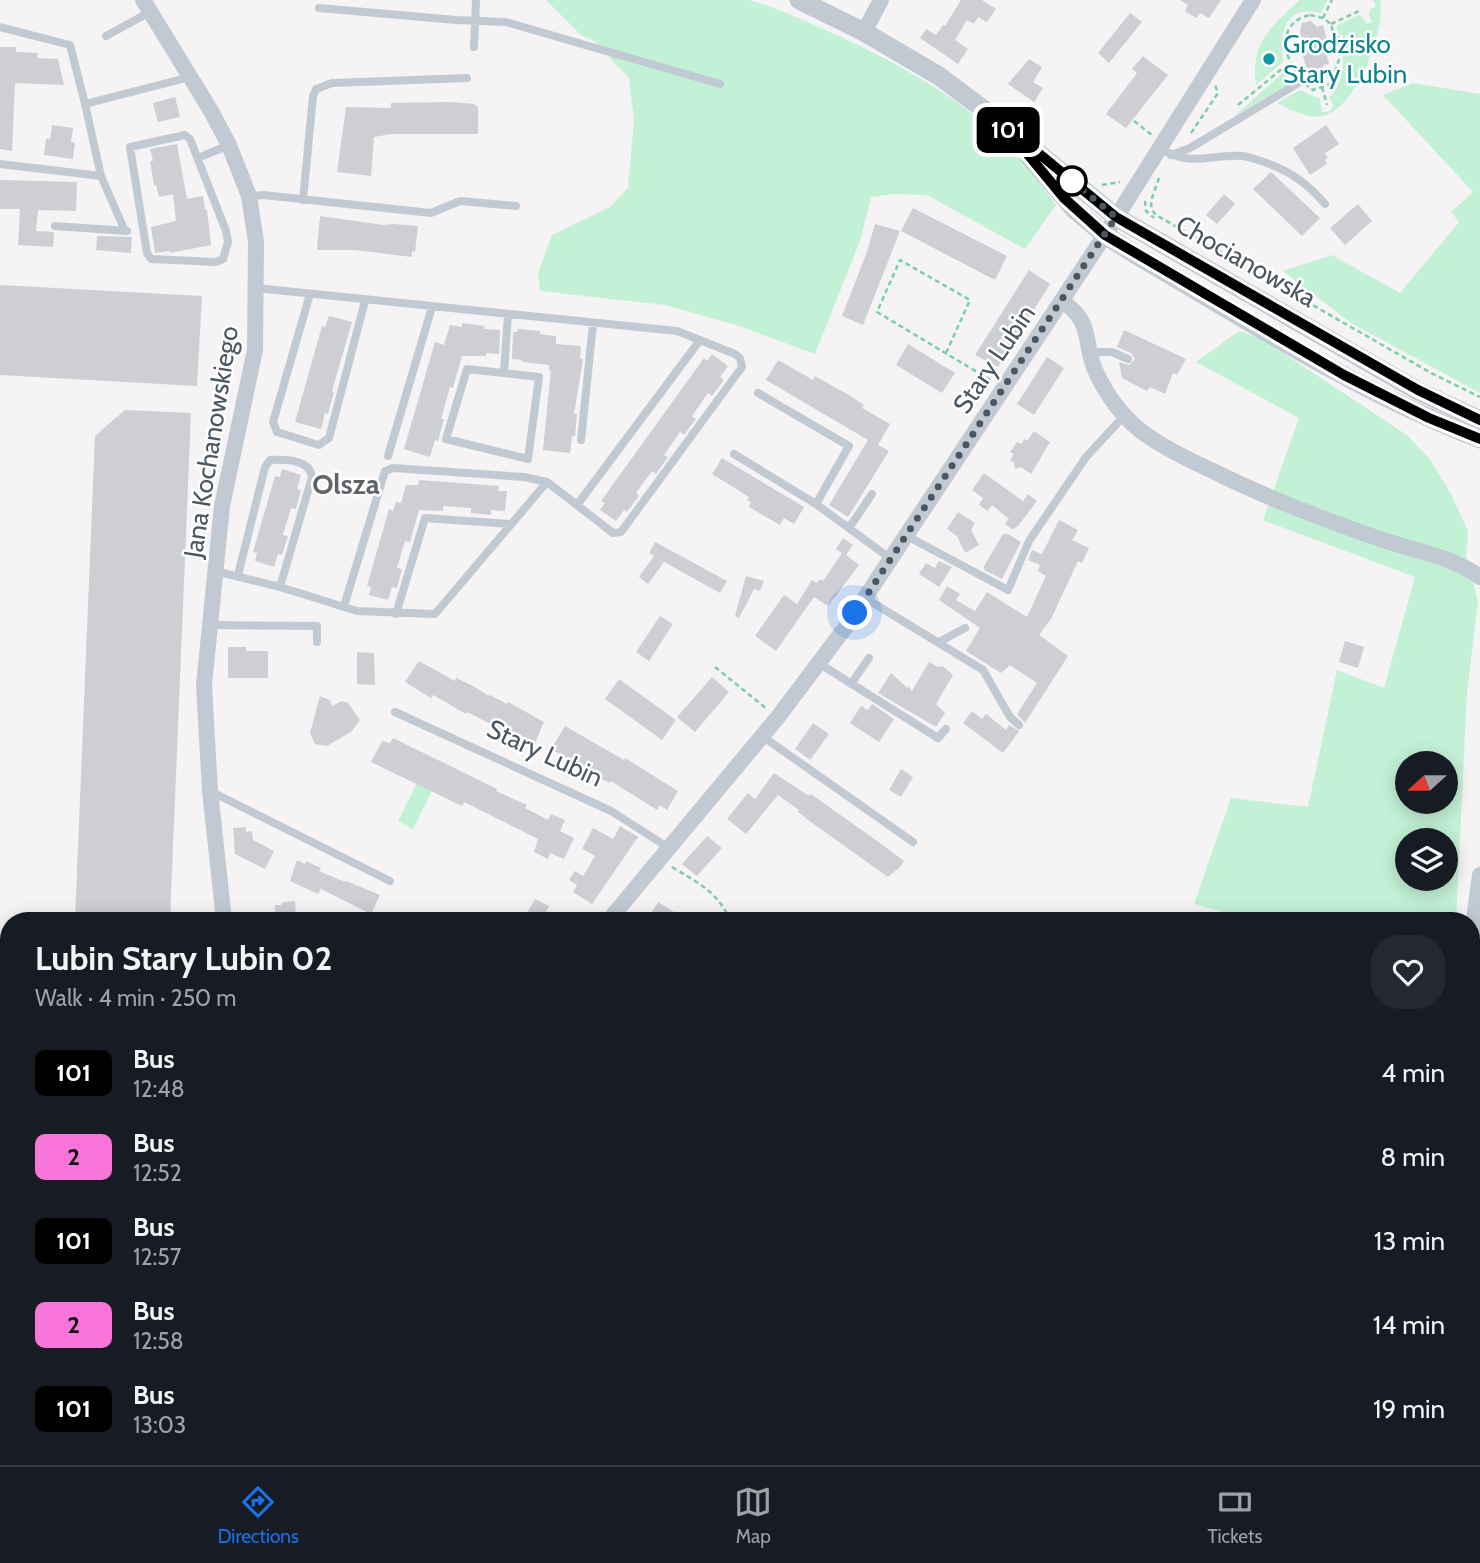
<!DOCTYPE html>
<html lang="en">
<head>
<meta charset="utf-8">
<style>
  body { margin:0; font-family:Cabin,sans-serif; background:#242831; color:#f1f3f6; height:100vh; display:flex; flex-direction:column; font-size:26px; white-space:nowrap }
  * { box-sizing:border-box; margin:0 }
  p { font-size:23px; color:#9ea1a6 }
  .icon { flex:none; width:38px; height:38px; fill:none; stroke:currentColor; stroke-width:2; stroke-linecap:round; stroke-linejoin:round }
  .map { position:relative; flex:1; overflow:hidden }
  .details { position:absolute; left:0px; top:912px; width:1480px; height:555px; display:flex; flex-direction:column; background:#171b24; border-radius:28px 28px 0 0; box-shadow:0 4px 18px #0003 }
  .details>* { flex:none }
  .badge { padding:0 14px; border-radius:10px; font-size:24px; line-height:46px }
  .needle { width:46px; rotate:249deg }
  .fabs { position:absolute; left:1395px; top:751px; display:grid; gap:14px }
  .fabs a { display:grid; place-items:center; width:63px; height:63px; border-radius:50%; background:#171b24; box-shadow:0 4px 18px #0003; font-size:35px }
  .you { position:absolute; width:35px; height:35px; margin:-18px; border:5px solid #fff; border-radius:50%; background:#1a73e8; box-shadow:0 0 0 10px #1a73e833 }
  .map>.badge { position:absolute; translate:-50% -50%; box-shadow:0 0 0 4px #fff }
  .round { display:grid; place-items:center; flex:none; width:74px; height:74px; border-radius:28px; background:#242831 }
  .overview { display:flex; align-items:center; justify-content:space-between; height:119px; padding:0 35px }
  h1 { font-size:33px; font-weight:700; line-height:52px }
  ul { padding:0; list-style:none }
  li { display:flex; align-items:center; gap:21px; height:84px; padding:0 35px }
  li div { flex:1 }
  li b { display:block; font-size:26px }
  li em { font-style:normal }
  li .badge { min-width:77px; font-weight:700; text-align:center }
  .dock { display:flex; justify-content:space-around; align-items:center; height:98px; border-top:2px solid #363941; background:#171b24; font-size:19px; color:#9ea1a6 }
  .dock a { display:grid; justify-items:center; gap:4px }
  .dock .on { color:#1a73e8 }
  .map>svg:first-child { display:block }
  .commercial { fill:#fdf9ef }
  .green { fill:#c3f1d5; fill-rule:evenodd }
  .building { fill:#cdcfd5 }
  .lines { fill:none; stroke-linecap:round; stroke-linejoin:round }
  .path { stroke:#7ad0a6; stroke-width:2.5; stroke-dasharray:5 3.5; stroke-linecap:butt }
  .service { stroke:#c1cad2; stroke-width:8 }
  .minor { stroke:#c1cad2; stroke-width:16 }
  .tertiary { stroke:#c1cad2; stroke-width:19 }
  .secondary { stroke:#c1cbd6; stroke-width:21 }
  .line-casing { stroke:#fff; stroke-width:16 }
  .line { stroke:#000; stroke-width:10 }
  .walk { stroke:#4a5661; stroke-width:7; stroke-dasharray:0 12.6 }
  .culture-dot { fill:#0f9aa8; stroke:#fff; stroke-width:2.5 }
  .stop-dot { fill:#fff; stroke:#000; stroke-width:3.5 }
  .labels { text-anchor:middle; stroke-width:5; stroke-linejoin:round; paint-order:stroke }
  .culture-label { font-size:26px; fill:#0d838f; stroke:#fff; text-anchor:start }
  .street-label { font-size:26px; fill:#4a5661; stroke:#fff }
  .neighbourhood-label { font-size:28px; font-weight:bold; fill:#5f6368; stroke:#fff }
</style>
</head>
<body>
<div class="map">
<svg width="1480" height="1465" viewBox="0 0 1480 1465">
  <rect width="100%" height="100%" fill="#f5f3f3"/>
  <path class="commercial" d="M0 1238 9 1239V1458H383L382 1465H0Z"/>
  <path class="green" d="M546 0H749C772 6 793 16 814 25 884 55 964 97 1016 154 1031 170 1043 189 1056 205L1025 249 927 195 894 194 871 197 860 241 815 354 736 325 665 305 540 291 538 273 552 235 610 207 628 188 634 121 629 78 594 41 581 35Z
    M1300 0H1328L1321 13C1283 5 1280 32 1283 62L1256 85C1250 43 1271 26 1300 0Z
    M1373 0H1380C1386 30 1357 108 1323 116 1308 120 1290 109 1277 103L1300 90 1320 99 1322 112H1328L1332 109 1333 104 1329 98C1343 85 1346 58 1340 40L1362 45 1366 49 1372 44 1369 37 1362 39 1338 34 1336 26 1358 15 1363 17 1366 24 1372 22 1369 14 1371 9 1376 6Z
    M1287 69 1293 81 1235 116Z
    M1413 83 1480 94V393L1351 323 1283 271 1332 255 1400 293 1459 222 1451 212 1473 192 1383 95Z
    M1239 331 1260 338 1407 435 1430 459 1451 494 1468 531 1466 555 1478 601 1467 693 1456 920H1252L1194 904 1231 798 1308 807 1337 670 1384 688 1415 577 1263 520 1299 418 1196 362ZM1407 763H1446V802H1407ZM1407 840H1446V878H1407Z
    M417 783 432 791 413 829 398 821Z
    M1 1317H9L6 1427 9 1428V1433L0 1432Z"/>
  <path class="building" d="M961 0H982L996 9 987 22 978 17 974 24 967 20 955 40 968 49 958 64 920 38 926 29 936 35 943 25 945 26Z
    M1180 0H1221L1209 18 1200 13 1196 18 1185 11 1188 5Z
    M1130 13 1142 22 1109 63 1098 53Z
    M1311 21 1317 27 1323 25 1330 52 1326 53 1329 64 1323 65 1326 76 1315 79 1312 68 1307 70 1299 41 1302 40 1300 31 1302 23Z
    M0 47H16V52L38 53 37 58 58 59 64 85 15 83 12 151 0 149Z
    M1143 56 1168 75 1126 128 1106 114 1137 73 1132 69Z
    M1029 59 1042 67 1033 82 1043 88 1034 102 1008 84Z
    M175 97 180 117 158 122 153 103Z
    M449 102 475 104V106H478V134H391L374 137 371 176 337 172 346 107 391 108V103Z
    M52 125 73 128 71 142 75 143 73 159 44 155 46 139H50Z
    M1326 125 1339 144 1325 153 1328 158 1325 160 1327 164 1310 175 1293 148Z
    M177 144 187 199 203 196 205 210H207L211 245 170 253V251L155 253 151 227 176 221 173 194 159 197 156 185H154L150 161H153L150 149Z
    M1271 172 1320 218 1302 236 1253 189Z
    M0 180 77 182 76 211 38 210 36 231 54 232 53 247 18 245 20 209H0Z
    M1224 194 1235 204 1217 224 1206 215Z
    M1358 204 1372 221 1345 245 1330 228Z
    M913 208 1007 256 995 280 901 231Z
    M320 216 383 225 393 224 418 226 415 252 412 251V257L355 250H317Z
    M875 224 900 231 863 325 842 316 867 252Z
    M97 236 132 237 131 253 96 250Z
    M1029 270 1050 284 998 367 975 355Z
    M0 285 202 296 197 386 0 375Z
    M329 316 352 322 332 391 334 392 328 414 325 413 321 429 295 422 322 326 325 327Z
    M462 323 485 326 484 329 500 330 499 354 486 353V356H462L453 388 450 387 441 419H444L438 441 435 440 430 457 404 449 435 342 444 345 450 325 462 327Z
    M518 329 540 331V334L556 336V344L581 346 580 358 583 359 574 414H577L575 436H572L570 453 543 450 551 370H549V365L522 362V360L512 359 513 332H517Z
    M1124 330 1186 359 1177 375 1173 373 1165 394 1150 387 1147 391 1122 378 1119 362 1129 365 1135 359 1131 353 1117 347Z
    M908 344 955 373 942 393 896 365Z
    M712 354 728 366 720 377 724 380 712 396 708 393 692 416 696 419 684 435 680 432 664 455 668 457 656 474 652 471 636 493 639 496 627 512 624 510 616 521 600 510 605 503 601 501 704 358 707 361Z
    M1047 357 1064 368 1034 415 1017 404Z
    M778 360 813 380 815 376 849 395 864 405 862 408 890 424 878 445 889 451 848 517 829 505 868 440 766 380Z
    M125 410 191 413 170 920H75L95 436Z
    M1034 431 1050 442 1031 474 1021 467 1015 469 1014 463 1010 460 1014 454 1010 452 1017 442 1021 444 1024 439 1027 441Z
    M722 458 804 507 794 524 784 518 780 525 749 507 751 502 747 500 749 497 712 474Z
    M282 469 301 475 297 489 301 490 296 509 291 508 283 535 288 536 282 555 278 554 274 567 255 561 257 553 253 552 275 476 280 477Z
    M984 473 1023 501 1028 494 1037 501 1017 527 1012 529 1005 524 1009 519 992 505 988 511 979 505 983 498 972 490Z
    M419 480 499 486 498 491H507L505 511 491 510V515L471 513V508L443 506V511L419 510 410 542 405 541 397 568 402 569 397 588 392 587 388 600 369 595 371 587 367 586 389 509 393 511 396 502 401 503 406 485H418Z
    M958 512 975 523 971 530 979 545 965 553 957 536 947 529Z
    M1059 520 1078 530 1072 540 1089 548 1082 563 1078 561 1051 619 1039 635 1068 656 1025 723 1017 714 1037 683 1010 665 1001 673 966 651 980 628 939 600 947 586 960 594 956 600 975 611 987 592 1027 617 1046 576 1038 571 1040 565 1028 560 1032 550 1042 554Z
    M1003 534H1008L1021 542 1002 579 984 570V566Z
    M843 538 853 545 846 555 859 565 828 606 814 597 776 651 755 636 784 595 797 604 812 580 817 583 820 579 823 581 842 553 836 549Z
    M655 542 727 581 720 593 664 562 648 584 639 577 654 556 649 553Z
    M939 561 952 567 939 587 919 574 926 563 935 568Z
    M746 576 764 581 760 591 754 589 739 618 735 616Z
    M660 616 673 624 649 661 636 652Z
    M1345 641 1364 647 1358 668 1339 662Z
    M228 647H246V651H268V678H228Z
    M357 652 374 653 375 685 357 684Z
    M419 661 455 681 456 678 473 686 489 696 490 695 507 704 508 702 544 722 534 745 520 735 518 738 467 712 466 714 433 695 431 698 405 682Z
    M929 662 938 667 943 666 953 675 936 704 945 713 936 727 878 693 891 673 907 688 908 686 912 691Z
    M712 677 729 692 695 732 677 717Z
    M619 679 676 720 662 740 605 699Z
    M320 696 330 700 332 706 342 701 348 703 360 720 352 731 327 746 315 744 310 733Z
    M872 704 894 719 879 742 850 723 861 706 868 710Z
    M972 711 982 719 986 714 1006 730 1009 725 1019 731 1003 753 963 723Z
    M813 723 829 734 810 760 795 749Z
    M565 726 624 760 625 758 678 791 667 810 660 805 657 810 611 781 609 783 551 749Z
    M393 738 497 789 496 791 527 805 525 808 548 820 551 814 565 820 560 831 574 838 564 859 550 853 548 859 534 852 538 839 464 802 462 806 371 762 382 741 390 743Z
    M901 769 913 777 901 797 889 790Z
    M774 773 809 796 811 794 884 846 904 861 900 867 888 877 811 822 798 812 799 810 778 795 746 834 727 819 748 793 755 799Z
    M620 826 638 837 592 904 573 892 577 885 569 880 575 871 583 876 595 856 582 849 593 828 613 839Z
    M246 827V832L252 831 253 840 274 851 265 869 235 854 233 828Z
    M707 836 722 848 697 876 682 864Z
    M297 860 305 864 306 861 321 868 319 871 345 882 346 881 380 895 371 914 321 889 318 894 290 881Z
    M535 899 549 906 543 920H523Z
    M295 901 296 920H275V905H281L283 902Z
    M658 902 669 909 687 920H647Z"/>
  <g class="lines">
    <path class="path" d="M1310 15 1323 18 1331 24 1334 36 1340 56 1331 84 1313 90C1287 73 1269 24 1310 15Z
      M1323 18 1332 0
      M1331 24 1359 11
      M1334 36 1363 42
      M1322 87 1327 105
      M1238 105 1289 63
      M1134 121 1152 135
      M1191 133 1218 93 1215 85
      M1159 178C1156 190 1145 205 1156 215L1431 373 1480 397
      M1102 185 1120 182
      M1145 201 1146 211 1154 218
      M946 353 970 300 900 260 877 312 992 381
      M715 667 767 709
      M672 867C698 883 717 891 730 920
      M1472 1112 1480 1073
      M1472 1143 1480 1093
      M1427 1458 1430 1465
      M1432 1458 1435 1465
      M1271 1465 1291 1463 1294 1465"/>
    <path class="service" d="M319 8 456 20 506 22 720 84
      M0 27 70 45 85 104 190 77
      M106 36 150 12
      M474 47 476 0
      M85 104 101 176 125 231
      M185 135 190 139 226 231 228 242 223 259 216 262 151 259 147 253 130 147Z
      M1159 148C1193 168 1208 154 1243 156 1250 157 1257 160 1264 162 1290 171 1307 183 1325 204
      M1171 155 1190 148 1300 82
      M198 158 229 145
      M0 164 101 176
      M249 196 263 195 431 213 460 201 516 206
      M303 200 313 96 316 89 332 83 467 78
      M55 226 127 231
      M256 288 677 331 735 354 740 358 742 367 621 532 613 533 577 505
      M310 294 273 422 277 432 319 445 329 438 365 301
      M1090 352H1112L1128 359
      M467 369 539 377 528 459 446 439Z
      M504 372 508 315
      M758 393 849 446 816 504
      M581 440 593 324
      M734 454 816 504 891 559
      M388 456 432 307
      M547 482 577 505 700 340
      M849 528 872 494
      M907 536 1008 590 1029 541 1086 457 1124 416
      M215 571 280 587 357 611 435 614 547 482 524 477 393 468 385 471 344 606
      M238 575 265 467 270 460C285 459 310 459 312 477L280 587
      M865 598 983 670 1010 717 1019 725
      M396 614 425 518 510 524
      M210 625 317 626V642
      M939 642 965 628
      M820 664 938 738 946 729
      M851 684 869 658
      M395 712 611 811 669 848
      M762 736 913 842
      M210 791 390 881
      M0 1306 9 1307
      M1472 1405 1480 1406
      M1472 1426 1480 1427
      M1185 1458 1189 1465
      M1388 1458 1392 1465
      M339 1465V1458
      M1323 1465 1340 1463"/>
    <path class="minor" d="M143 0 211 111 229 145 249 196 256 242 255 350 222 506 204 685 210 791 224 920
      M864 32 881 0
      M1062 301C1093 322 1083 340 1095 370 1106 395 1125 421 1148 436 1168 450 1191 461 1213 471 1269 499 1327 521 1386 541 1417 551 1452 557 1480 577
      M609 920 778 717 845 628 1105 235 1253 0
      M1472 934 1480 875
      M0 1045 9 1046
      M0 1065 9 1066
      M471 1458 476 1465
      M391 1465V1458"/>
    <path class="tertiary" d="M799 0 864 32 939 76 1003 124 1116 217 1418 391 1480 420
      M1030 157 1075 210 1105 235 1133 253C1246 319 1358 392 1480 439"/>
    <path class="secondary" d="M1472 1349 1480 1284
      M1457 1465 1458 1458"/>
  </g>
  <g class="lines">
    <g class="line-casing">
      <path id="line" d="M1480 420 1418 390 1116 217 1003 124 1064 198 1105 235 1344 375 1429 418 1480 439"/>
    </g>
    <use href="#line" class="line"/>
    <path class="walk" d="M855 613 1116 217 1072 181"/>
  </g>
  <circle class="culture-dot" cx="1269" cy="59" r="7"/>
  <circle class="stop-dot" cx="1072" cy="181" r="14"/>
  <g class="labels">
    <g class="culture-label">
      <text x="1283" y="53">Grodzisko<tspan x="1283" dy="30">Stary Lubin</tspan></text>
    </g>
    <g class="street-label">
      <text transform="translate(1246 261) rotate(30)" y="9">Chocianowska</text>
      <text transform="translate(994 359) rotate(-56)" y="9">Stary Lubin</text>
      <text transform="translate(211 442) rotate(-81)" y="9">Jana Kochanowskiego</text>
      <text transform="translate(545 753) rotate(25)" y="9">Stary Lubin</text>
    </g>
    <g class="neighbourhood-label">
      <text x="346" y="494">Olsza</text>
    </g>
  </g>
</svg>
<div class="fabs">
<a><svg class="needle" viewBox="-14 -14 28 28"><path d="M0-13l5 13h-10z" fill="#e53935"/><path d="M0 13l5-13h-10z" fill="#9ea1a6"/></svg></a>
<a><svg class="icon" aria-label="layers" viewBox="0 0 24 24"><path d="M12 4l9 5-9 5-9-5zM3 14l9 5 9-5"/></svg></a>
</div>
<div class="you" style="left:855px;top:613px"></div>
<b class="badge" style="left:1008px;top:130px;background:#000;color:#fff">101</b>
<section class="details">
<div class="overview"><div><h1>Lubin Stary Lubin 02</h1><p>Walk · 4 min · 250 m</p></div><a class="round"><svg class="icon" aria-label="heart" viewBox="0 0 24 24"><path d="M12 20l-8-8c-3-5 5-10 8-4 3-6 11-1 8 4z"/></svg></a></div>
<ul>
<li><span class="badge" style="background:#000;color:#fff">101</span><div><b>Bus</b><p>12:48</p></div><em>4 min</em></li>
<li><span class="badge" style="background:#f775d9;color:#111">2</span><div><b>Bus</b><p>12:52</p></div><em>8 min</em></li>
<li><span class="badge" style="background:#000;color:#fff">101</span><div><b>Bus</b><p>12:57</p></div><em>13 min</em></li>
<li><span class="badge" style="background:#f775d9;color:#111">2</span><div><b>Bus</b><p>12:58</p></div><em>14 min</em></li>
<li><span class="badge" style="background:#000;color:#fff">101</span><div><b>Bus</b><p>13:03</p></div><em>19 min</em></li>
</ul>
</section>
</div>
<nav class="dock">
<a class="on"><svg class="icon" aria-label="directions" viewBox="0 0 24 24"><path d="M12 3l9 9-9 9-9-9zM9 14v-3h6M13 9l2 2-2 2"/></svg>Directions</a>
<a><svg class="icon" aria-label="map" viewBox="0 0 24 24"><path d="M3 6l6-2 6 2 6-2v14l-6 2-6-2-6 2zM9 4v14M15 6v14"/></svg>Map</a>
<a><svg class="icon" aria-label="tickets" viewBox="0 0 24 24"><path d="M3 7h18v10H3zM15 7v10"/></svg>Tickets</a>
</nav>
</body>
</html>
